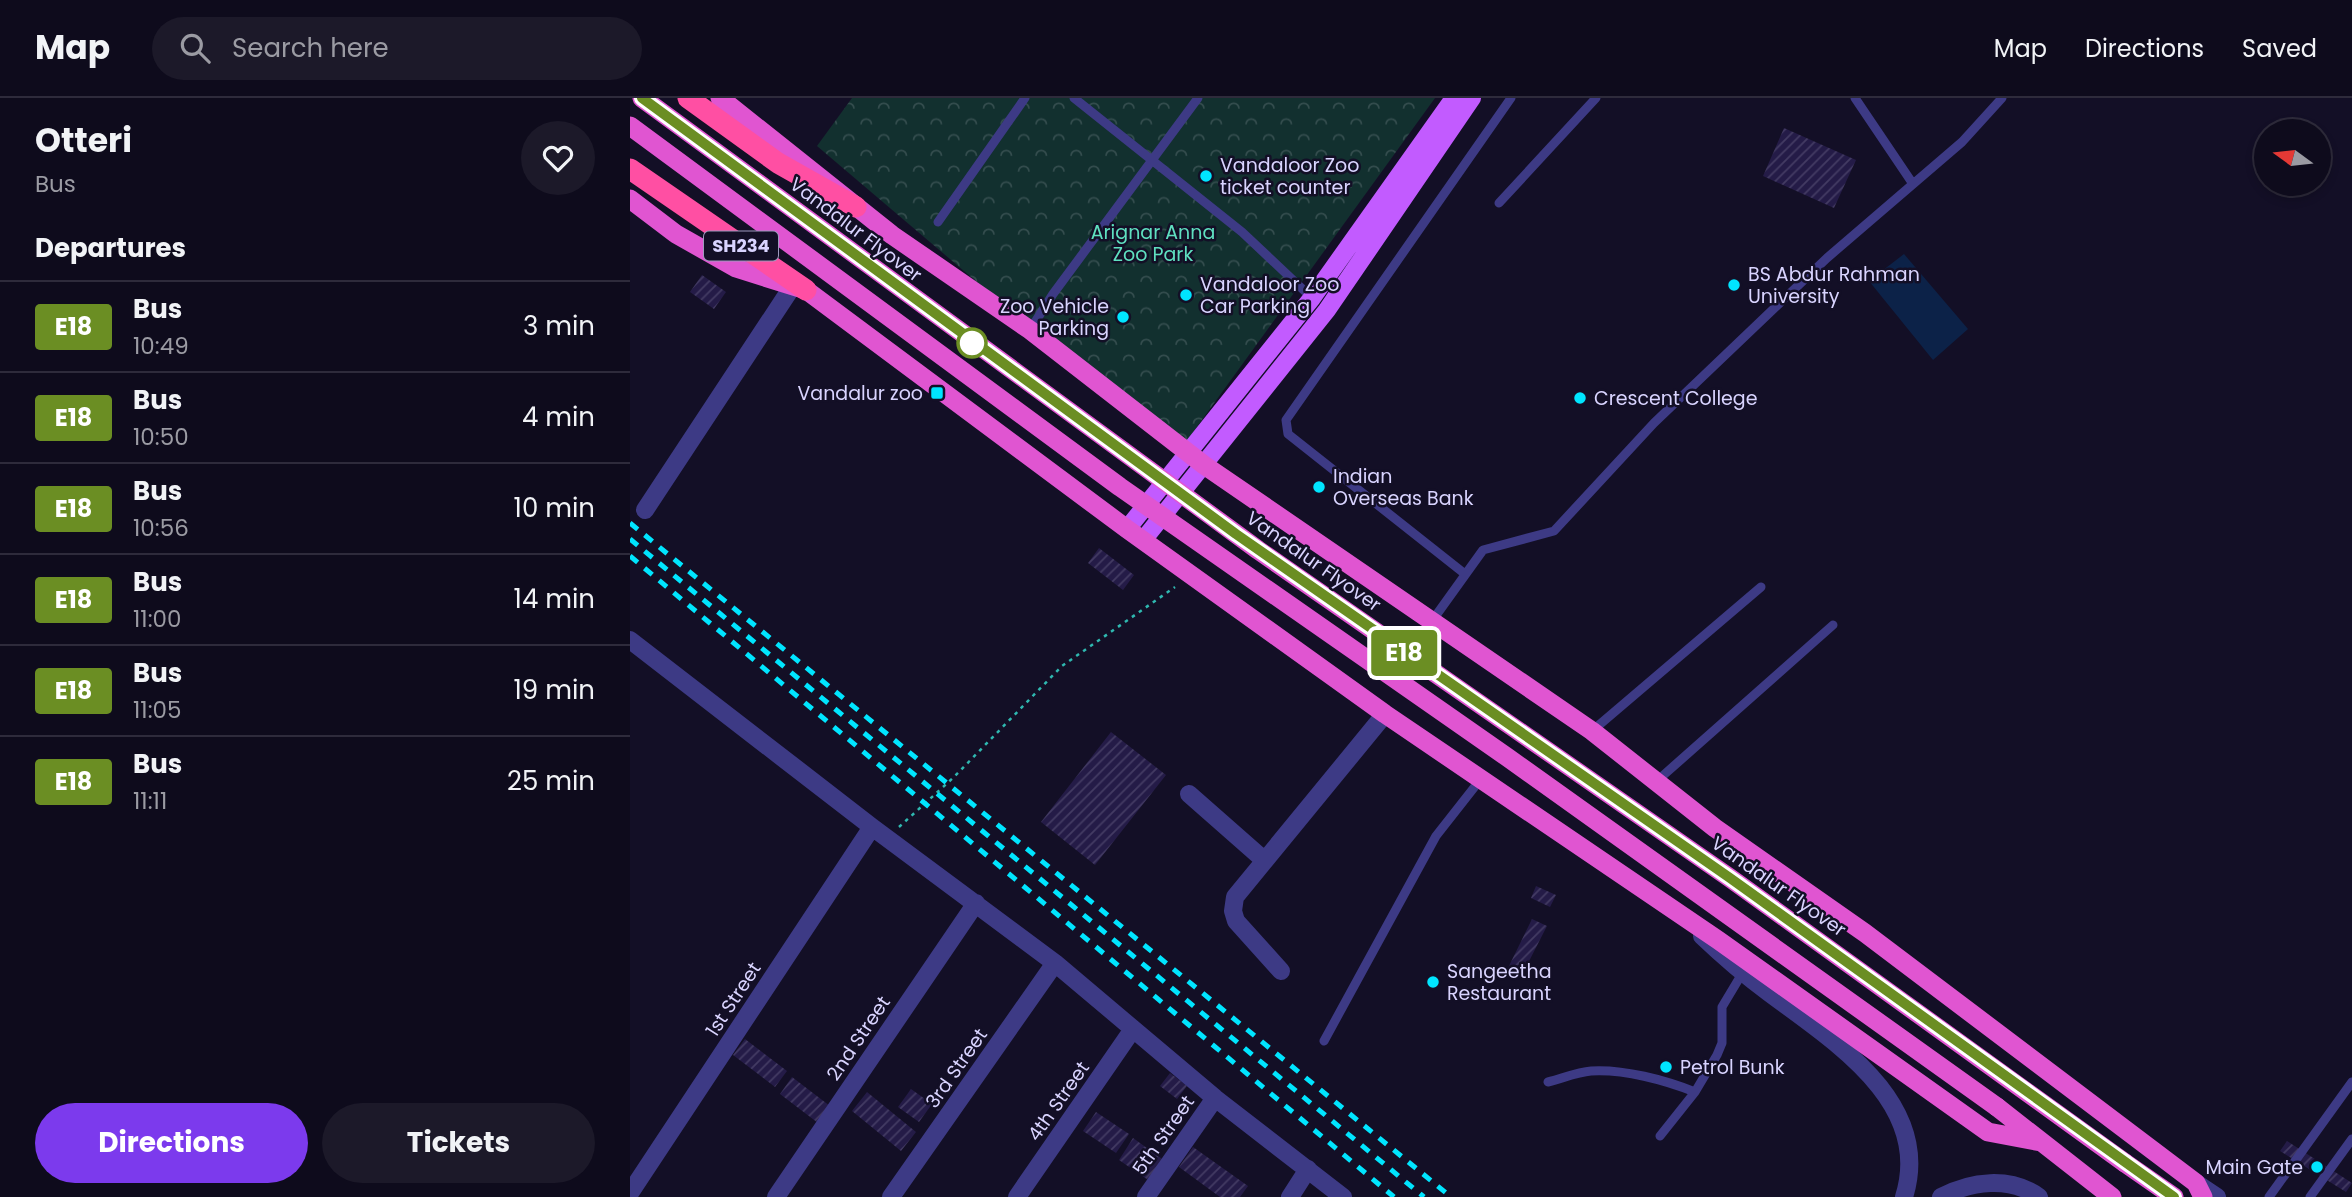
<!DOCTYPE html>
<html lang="en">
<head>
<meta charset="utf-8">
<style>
  body { margin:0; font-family:Poppins,sans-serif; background:#1c1929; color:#f1f3f6; height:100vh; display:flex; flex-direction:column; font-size:26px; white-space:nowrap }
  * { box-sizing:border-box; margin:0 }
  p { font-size:23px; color:#9b9ba3 }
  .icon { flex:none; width:38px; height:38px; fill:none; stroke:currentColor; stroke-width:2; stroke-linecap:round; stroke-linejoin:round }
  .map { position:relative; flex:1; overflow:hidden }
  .side { display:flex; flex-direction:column; background:#0e0b1c; width:630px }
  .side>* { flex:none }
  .badge { padding:0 14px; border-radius:5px; font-size:24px; line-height:46px }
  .needle { width:46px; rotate:285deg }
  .fabs { position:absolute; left:1624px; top:21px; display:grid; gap:14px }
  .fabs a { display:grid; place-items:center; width:77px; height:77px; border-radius:50%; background:#0e0b1c; box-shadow:0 4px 10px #0003,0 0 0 2px #2e2b3b; font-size:35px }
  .map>.badge { position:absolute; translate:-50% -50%; box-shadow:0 0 0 4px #fff }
  h2 { padding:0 35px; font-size:26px; line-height:63px }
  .round { display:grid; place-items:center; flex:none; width:74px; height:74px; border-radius:37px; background:#1c1929 }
  .headline { display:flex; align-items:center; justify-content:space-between; height:119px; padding:0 35px }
  h1 { font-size:33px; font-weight:700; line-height:52px }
  .button { display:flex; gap:14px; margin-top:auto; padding:14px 35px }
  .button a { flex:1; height:80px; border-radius:42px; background:#7c3aed; color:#fff; font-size:28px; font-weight:700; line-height:80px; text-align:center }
  .button a+a { background:#1c1929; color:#f1f3f6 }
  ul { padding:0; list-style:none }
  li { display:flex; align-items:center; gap:21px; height:91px; padding:0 35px; border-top:2px solid #2e2b3b }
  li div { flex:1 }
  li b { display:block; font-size:26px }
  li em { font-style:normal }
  li .badge { min-width:77px; font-weight:700; text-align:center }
  header { display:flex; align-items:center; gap:42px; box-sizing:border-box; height:98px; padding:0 35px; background:#0e0b1c; border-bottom:2px solid #2e2b3b }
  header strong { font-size:33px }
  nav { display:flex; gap:38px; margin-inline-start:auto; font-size:24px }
  .search { width:490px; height:63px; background:#1c1929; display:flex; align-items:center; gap:18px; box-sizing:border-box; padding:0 24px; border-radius:38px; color:#9b9ba3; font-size:26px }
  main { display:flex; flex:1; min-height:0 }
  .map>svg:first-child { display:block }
  .park { fill:url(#park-crowns) }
  .water { fill:#0c2248 }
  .building { fill:url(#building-hatch) }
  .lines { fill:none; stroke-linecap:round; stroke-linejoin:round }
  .path { stroke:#2fb8b0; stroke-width:2.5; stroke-dasharray:3.5 5; stroke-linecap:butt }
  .service { stroke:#3d3a85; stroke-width:9 }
  .minor { stroke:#3d3a85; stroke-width:18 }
  .tertiary { stroke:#3d3a85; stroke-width:18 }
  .primary { stroke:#c25bff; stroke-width:18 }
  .trunk { stroke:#e055d1; stroke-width:19 }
  .motorway { stroke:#ff4fa3; stroke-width:21 }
  .rail { stroke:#00e5ff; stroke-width:5; stroke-dasharray:10 9; stroke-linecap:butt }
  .trunk-bridge { stroke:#e055d1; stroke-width:19 }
  .line-casing { stroke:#fff; stroke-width:16 }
  .line { stroke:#6b8e23; stroke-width:10 }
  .poi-dot { fill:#00e5ff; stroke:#130f26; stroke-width:2.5 }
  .stop-dot { fill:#fff; stroke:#6b8e23; stroke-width:3.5 }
  .labels { text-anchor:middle; stroke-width:5; stroke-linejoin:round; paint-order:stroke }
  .shield { fill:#130f26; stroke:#9e99be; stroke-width:2 }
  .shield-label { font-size:18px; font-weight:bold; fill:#d9d4ff }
  .poi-label { font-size:19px; fill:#d9d4ff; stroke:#130f26; text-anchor:start }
  .street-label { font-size:19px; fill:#d9d4ff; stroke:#130f26 }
  .park-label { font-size:19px; fill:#5fe0c0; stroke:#130f26 }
</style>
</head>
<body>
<header>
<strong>Map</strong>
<div class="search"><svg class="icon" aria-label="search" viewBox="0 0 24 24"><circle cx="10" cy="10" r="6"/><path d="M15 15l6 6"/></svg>Search here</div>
<nav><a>Map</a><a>Directions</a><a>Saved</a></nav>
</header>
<main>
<section class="side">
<div class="headline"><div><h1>Otteri</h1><p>Bus</p></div><a class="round"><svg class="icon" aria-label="heart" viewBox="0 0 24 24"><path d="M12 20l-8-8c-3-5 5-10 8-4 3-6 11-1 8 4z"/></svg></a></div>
<h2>Departures</h2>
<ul>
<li><span class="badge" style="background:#6b8e23;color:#fff">E18</span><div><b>Bus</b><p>10:49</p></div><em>3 min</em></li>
<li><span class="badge" style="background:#6b8e23;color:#fff">E18</span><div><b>Bus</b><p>10:50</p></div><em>4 min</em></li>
<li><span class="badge" style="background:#6b8e23;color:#fff">E18</span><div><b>Bus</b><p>10:56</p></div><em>10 min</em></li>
<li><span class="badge" style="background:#6b8e23;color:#fff">E18</span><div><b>Bus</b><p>11:00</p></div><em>14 min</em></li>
<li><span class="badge" style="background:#6b8e23;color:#fff">E18</span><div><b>Bus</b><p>11:05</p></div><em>19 min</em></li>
<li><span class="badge" style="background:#6b8e23;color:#fff">E18</span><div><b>Bus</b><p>11:11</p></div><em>25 min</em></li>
</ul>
<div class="button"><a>Directions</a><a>Tickets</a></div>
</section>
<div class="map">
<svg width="1722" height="1099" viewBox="0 0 1722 1099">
  <defs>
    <pattern id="park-crowns" width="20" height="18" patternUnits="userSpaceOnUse" patternTransform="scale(1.75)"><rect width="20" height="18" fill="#12302f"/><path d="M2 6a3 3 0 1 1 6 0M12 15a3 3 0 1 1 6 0" fill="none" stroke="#344d4e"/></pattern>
    <pattern id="building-hatch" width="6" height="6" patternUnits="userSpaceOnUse" patternTransform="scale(1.75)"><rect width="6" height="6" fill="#241b47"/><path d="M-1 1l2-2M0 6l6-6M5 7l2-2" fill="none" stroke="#433b63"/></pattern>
  </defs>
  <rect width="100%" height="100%" fill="#130f26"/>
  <path class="park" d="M222 0H805L548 355 187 48Z"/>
  <path class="water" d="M1274 156 1338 231 1303 262 1239 183Z"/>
  <path class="building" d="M1154 30 1226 62 1204 110 1133 78Z
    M72 177 96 194 84 211 60 194Z
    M469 450 504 477 493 492 458 465Z
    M481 634 536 677 465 767 411 724Z
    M906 788 926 797 920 809 901 800Z
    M902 821 917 828 892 877 878 870Z
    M115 941 157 973 145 989 103 957Z
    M540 975 557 988 547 1001 530 988Z
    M162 979 200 1008 188 1025 150 996Z
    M281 991 302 1006 289 1024 268 1009Z
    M237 994 286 1034 271 1053 222 1013Z
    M466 1014 499 1036 486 1055 453 1033Z
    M503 1040 535 1063 521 1084 489 1062Z
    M1657 1043 1722 1085 1716 1094 1650 1053Z
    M563 1049 618 1088 610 1099H590L549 1069Z"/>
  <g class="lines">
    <path class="path" d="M269 729 324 679 432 568 545 489"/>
    <path class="service" d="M444 0 612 134 682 200
      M1225 0 1283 86
      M869 105 966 0
      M308 124 395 0
      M400 232 423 196 568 0
      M835 476 658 336 656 322 881 0
      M802 523 853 452 924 433 1024 325 1197 160 1332 44 1372 0
      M962 633 1131 489
      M1028 682 1203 527
      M694 943 806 738 850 682
      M918 984C931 981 947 974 961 973 994 971 1035 982 1065 994
      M1030 1038 1065 994 1087 957 1092 945V909L1113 874
      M1639 1099 1722 984
      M1680 1099 1722 1041"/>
    <path class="minor" d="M15 412 162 189
      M0 542 242 729 425 865 585 1000 713 1099
      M559 696 634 762
      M651 873 606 823 603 813 605 799 755 616
      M0 1095 242 729
      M146 1099 346 805
      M261 1099 425 865
      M387 1099 503 931
      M516 1099 585 1000
      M660 1099 678 1071"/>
    <path class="tertiary" d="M1072 838C1093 858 1115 877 1138 894 1202 942 1304 1004 1274 1099
      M1566 1085 1587 1099
      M1311 1099C1341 1083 1380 1078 1409 1099"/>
    <path class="primary" d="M497 431 682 200 824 0
      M514 441 697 212 842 0"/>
    <path class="trunk" d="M90 0 262 137 400 232 574 367 962 633 1085 730 1235 835 1566 1085 1573 1099
      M0 101 46 136 106 170 176 192 497 431 755 616 1088 842 1358 1034 1411 1044
      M1367 1009 1482 1099
      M1495 1065 1544 1099"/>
    <path class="motorway" d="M58 0 148 65 226 109
      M0 71 176 192"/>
    <path class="rail" d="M0 425 821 1099
      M0 441 794 1099
      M0 458 764 1099"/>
    <path class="trunk-bridge" d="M12 0 628 452 1100 780 1495 1065
      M0 28 490 389 877 659 1367 1009"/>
  </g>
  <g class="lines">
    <g class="line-casing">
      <path id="line" d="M12 0 606 436 1100 780 1544 1099"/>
    </g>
    <use href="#line" class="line"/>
  </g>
  <g class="poi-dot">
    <circle cx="576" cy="78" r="7"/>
    <circle cx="1104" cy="187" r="7"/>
    <circle cx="556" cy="197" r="7"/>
    <circle cx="493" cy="219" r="7"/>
    <rect x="300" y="288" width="14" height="14" rx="3.5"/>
    <circle cx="950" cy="300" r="7"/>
    <circle cx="689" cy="389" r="7"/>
    <circle cx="803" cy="884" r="7"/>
    <circle cx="1036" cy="969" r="7"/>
    <circle cx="1687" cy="1069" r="7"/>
  </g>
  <circle class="stop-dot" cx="342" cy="245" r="14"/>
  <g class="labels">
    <rect class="shield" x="74" y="133.5" width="74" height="29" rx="5"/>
    <g class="shield-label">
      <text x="111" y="154">SH234</text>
    </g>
    <g class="poi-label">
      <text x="590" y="74">Vandaloor Zoo<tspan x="590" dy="22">ticket counter</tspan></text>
      <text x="1118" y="183">BS Abdur Rahman<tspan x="1118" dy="22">University</tspan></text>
      <text x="570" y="193">Vandaloor Zoo<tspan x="570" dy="22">Car Parking</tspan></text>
      <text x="479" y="215" text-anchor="end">Zoo Vehicle<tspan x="479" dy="22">Parking</tspan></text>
      <text x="293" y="302" text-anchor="end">Vandalur zoo</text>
      <text x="964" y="307">Crescent College</text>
      <text x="703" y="385">Indian<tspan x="703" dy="22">Overseas Bank</tspan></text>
      <text x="817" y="880">Sangeetha<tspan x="817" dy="22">Restaurant</tspan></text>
      <text x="1050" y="976">Petrol Bunk</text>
      <text x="1673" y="1076" text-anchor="end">Main Gate</text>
    </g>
    <g class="street-label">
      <text transform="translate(226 131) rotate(37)" y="7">Vandalur Flyover</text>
      <text transform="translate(684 463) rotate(35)" y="7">Vandalur Flyover</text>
      <text transform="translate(1149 788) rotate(35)" y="7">Vandalur Flyover</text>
      <text transform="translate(103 901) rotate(-57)" y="7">1st Street</text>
      <text transform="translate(228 940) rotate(-56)" y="7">2nd Street</text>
      <text transform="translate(326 970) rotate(-55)" y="7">3rd Street</text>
      <text transform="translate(428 1003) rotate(-55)" y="7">4th Street</text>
      <text transform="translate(533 1037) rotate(-55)" y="7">5th Street</text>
    </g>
    <g class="park-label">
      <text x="523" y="141">Arignar Anna<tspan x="523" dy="22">Zoo Park</tspan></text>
    </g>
  </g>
</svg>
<div class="fabs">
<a><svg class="needle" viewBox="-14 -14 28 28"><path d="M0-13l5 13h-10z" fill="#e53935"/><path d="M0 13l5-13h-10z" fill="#9b9ba3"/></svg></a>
</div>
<b class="badge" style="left:774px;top:555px;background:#6b8e23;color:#fff">E18</b>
</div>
</main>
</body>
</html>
